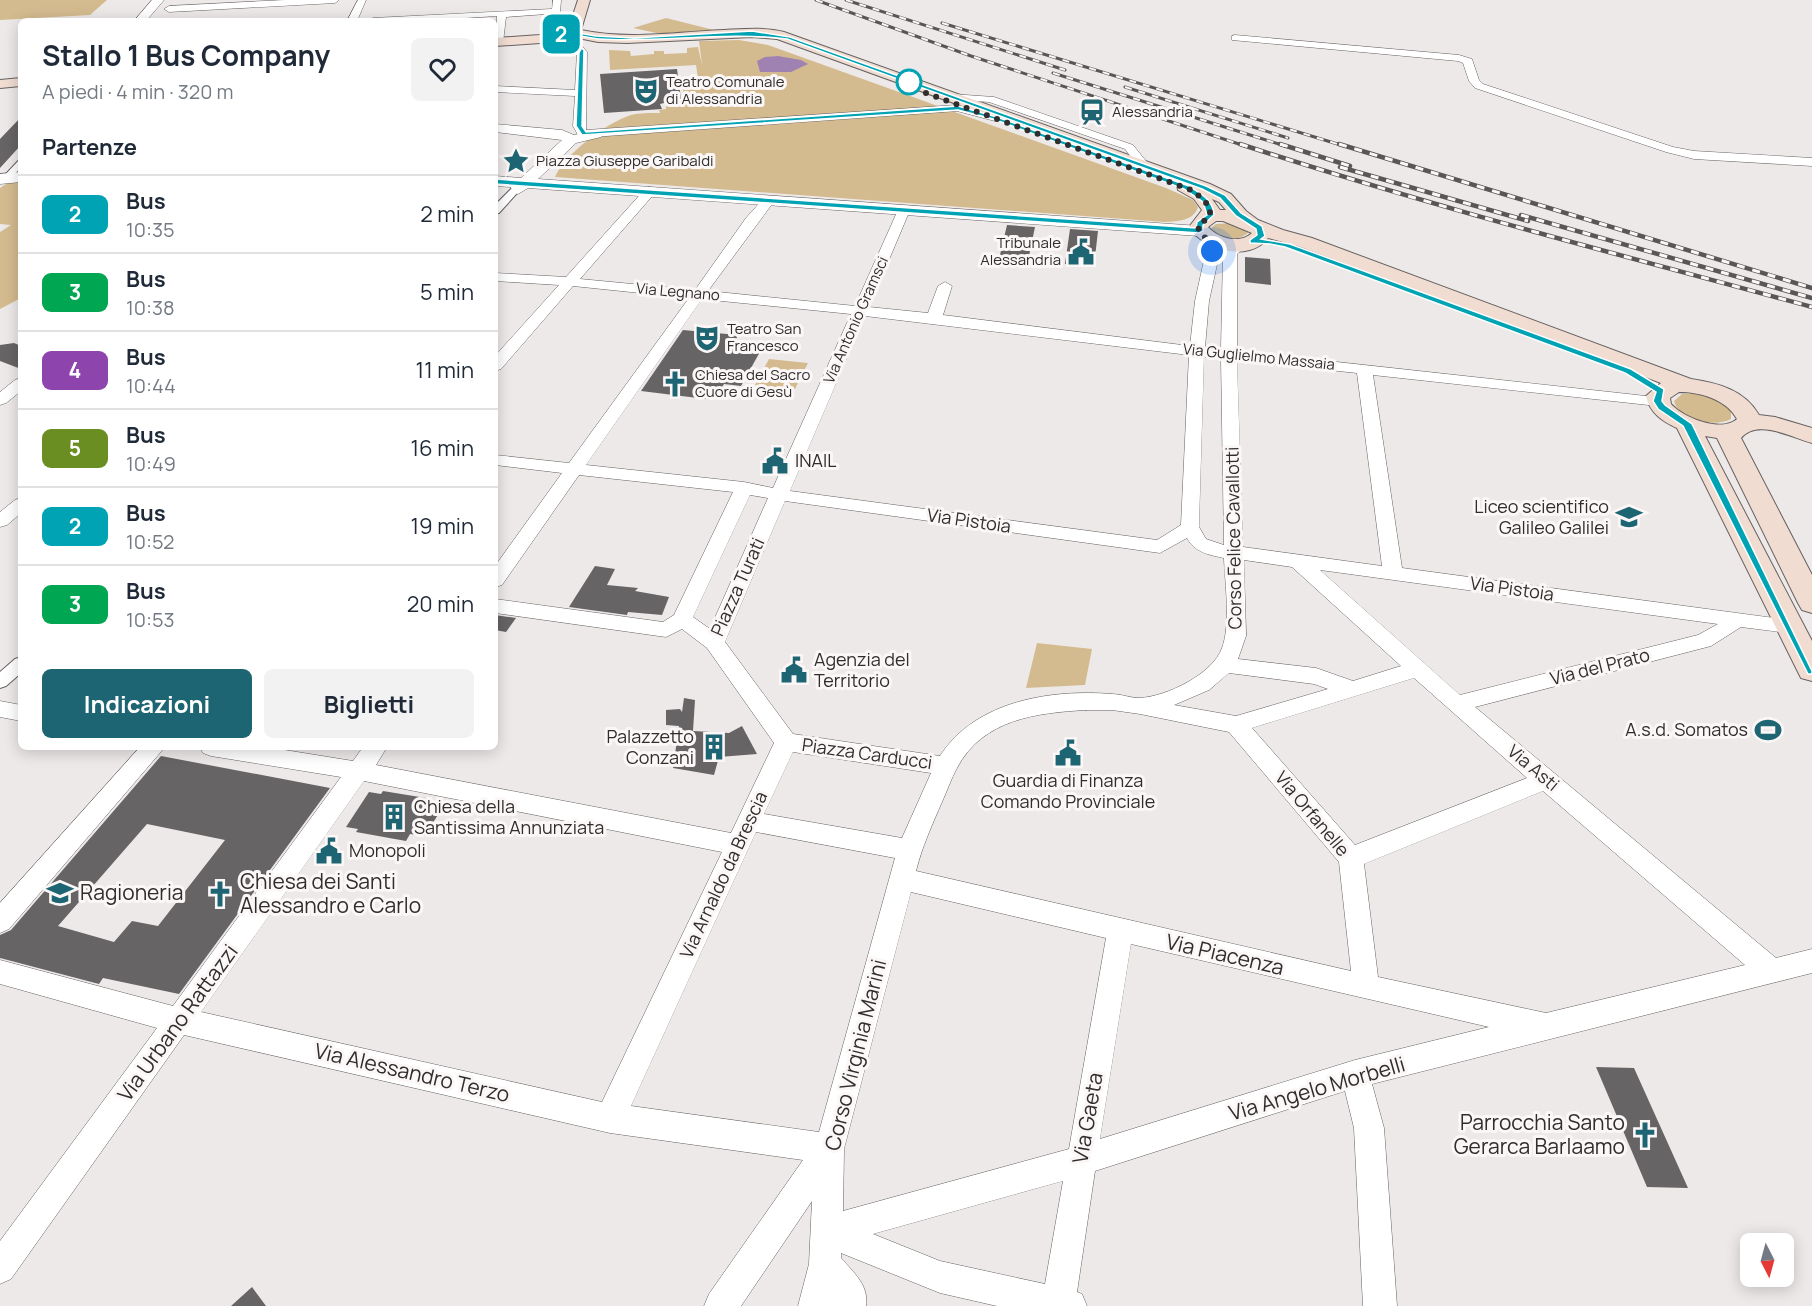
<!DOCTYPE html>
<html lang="it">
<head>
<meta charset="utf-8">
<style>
  body { margin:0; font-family:Manrope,sans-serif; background:#f2f2f3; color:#1f2937; height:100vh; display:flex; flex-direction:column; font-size:22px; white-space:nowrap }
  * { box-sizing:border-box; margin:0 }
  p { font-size:20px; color:#747a83 }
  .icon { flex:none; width:33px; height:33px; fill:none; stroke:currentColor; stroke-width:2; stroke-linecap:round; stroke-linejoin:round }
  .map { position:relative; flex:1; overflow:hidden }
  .details { position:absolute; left:18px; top:18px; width:480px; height:732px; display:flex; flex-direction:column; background:#fff; border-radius:9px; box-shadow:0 3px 15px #0003 }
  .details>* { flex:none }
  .badge { padding:0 12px; border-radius:9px; font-size:21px; line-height:39px }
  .needle { width:39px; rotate:174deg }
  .fabs { position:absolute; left:1740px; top:1233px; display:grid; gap:12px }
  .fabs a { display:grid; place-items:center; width:54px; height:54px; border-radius:9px; background:#fff; box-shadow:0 3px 15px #0003; font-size:30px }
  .you { position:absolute; width:30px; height:30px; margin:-15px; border:4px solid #fff; border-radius:50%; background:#1a73e8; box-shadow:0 0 0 9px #1a73e833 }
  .map>.badge { position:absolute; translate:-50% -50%; box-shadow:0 0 0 3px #fff }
  h2 { padding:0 24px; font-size:22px; line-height:54px }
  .round { display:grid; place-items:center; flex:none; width:63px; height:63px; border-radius:9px; background:#f2f2f3 }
  .head { display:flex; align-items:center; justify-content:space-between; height:102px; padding:0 24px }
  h1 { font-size:28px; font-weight:700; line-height:45px }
  .cta { display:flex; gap:12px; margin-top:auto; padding:12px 24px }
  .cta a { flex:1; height:69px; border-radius:9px; background:#1e6574; color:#fff; font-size:24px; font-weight:700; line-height:69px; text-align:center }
  .cta a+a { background:#f2f2f3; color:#1f2937 }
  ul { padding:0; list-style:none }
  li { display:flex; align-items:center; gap:18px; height:78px; padding:0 24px; border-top:2px solid #e0e1e3 }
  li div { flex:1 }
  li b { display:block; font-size:22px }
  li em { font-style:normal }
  li .badge { min-width:66px; font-weight:700; text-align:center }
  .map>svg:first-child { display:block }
  .green { fill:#d4bb8f }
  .water { fill:#a082b2 }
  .building { fill:#676466; fill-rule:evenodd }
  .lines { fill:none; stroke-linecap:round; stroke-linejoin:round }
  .pedestrian-casing { stroke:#666262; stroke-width:2 }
  .minor-casing { stroke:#666262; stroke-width:1 }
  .tertiary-casing { stroke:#666262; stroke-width:1 }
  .secondary-casing { stroke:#666262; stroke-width:2 }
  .pedestrian { fill:#fff; fill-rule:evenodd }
  .minor { fill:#fff; fill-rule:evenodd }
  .tertiary { fill:#fff; fill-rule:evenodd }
  .secondary { fill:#f0dcd1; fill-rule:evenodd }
  .rail-far1-casing { stroke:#595656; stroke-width:3 }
  .rail-casing { stroke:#595656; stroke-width:4.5 }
  .rail-far1 { stroke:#fcf7f7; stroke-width:2; stroke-dasharray:7; stroke-linecap:butt }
  .rail { stroke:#fcf7f7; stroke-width:3; stroke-dasharray:8; stroke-linecap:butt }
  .line { fill:#00a3b4; stroke:#fff; stroke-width:1.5 }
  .walk { stroke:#2f2d2d; stroke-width:6; stroke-dasharray:0 10.8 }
  .stop-dot { fill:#fff; stroke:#00a3b4; stroke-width:3 }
  .labels { text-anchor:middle; stroke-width:6; stroke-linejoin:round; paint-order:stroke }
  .far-poi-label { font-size:15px; fill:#2f2d2d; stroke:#fcf7f7; text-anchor:start }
  .far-street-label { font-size:15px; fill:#2f2d2d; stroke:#fcf7f7 }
  .poi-label { font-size:18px; fill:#2f2d2d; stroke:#fcf7f7; text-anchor:start }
  .street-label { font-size:18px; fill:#2f2d2d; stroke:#fcf7f7 }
  .near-poi-label { font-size:21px; fill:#2f2d2d; stroke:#fcf7f7; text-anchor:start }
  .near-street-label { font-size:21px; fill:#2f2d2d; stroke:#fcf7f7 }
</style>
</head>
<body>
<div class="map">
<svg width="1812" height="1306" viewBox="0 0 1812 1306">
  <rect width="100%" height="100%" fill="#eee9e9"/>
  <path class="green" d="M0 0H107L90 15 0 20Z
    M666 18 714 30 661 34 633 28Z
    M739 40 768 45 1166 188 1193 200 1198 207C1194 221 1178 221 1165 222L555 177C565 154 606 123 631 115 639 113 651 113 660 113L659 110 666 109V102L684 100 683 88 675 86H682V80L698 78 696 65 610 70 609 50 630 51 631 56 654 54V51H664V54L687 53V48L698 47 702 65 699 41Z
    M21 181V298L0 309V232L11 225 0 224V188L9 182Z
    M1232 223 1248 231V233C1237 242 1222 239 1212 231V227L1216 224Z
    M769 359 808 363 795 389 755 385Z
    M1682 394C1700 392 1718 397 1731 410V419C1715 428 1678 420 1674 401Z
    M1037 643 1092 649 1085 685 1026 688Z"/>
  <path class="water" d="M778 56 801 60 808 64 791 72H760L757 61 765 57Z"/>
  <path class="building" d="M677 69 681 99 660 104 662 109 604 113 600 74Z
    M21 117V145L0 168V139Z
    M1007 225 1035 227 1028 261 999 259Z
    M1070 229 1098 231 1094 266 1065 264Z
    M1245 257 1270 259 1271 285 1245 282Z
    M683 330 738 335 732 347 761 350 741 386 724 384 714 400 641 391Z
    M14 343 21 346V369L0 361V345Z
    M595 566 615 569 607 585 638 588 635 591 669 597 662 615 628 612 627 615 569 607Z
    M495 615 516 618 506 632 495 630Z
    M684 698 695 700 693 731 729 733 742 726 757 754 719 757 714 775 673 768 679 726 666 725V710L680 709 682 712Z
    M161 756 330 788 179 994 103 978 99 984 0 958V935L11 930ZM147 824 225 840 158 926 132 921 114 942 58 926Z
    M383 791 432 799 427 806 442 808 425 836 410 834 406 841 356 832 358 829 346 827 369 792 381 794Z
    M1596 1067 1634 1068 1688 1188 1647 1187Z
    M252 1287 266 1306H231Z"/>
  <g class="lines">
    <g class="pedestrian-casing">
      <path id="pedestrian" d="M21 158V167L10 180H4V176Z
        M511 189 519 191 499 213 495 214V205Z
        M21 657V673L6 686 0 688V672L15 659Z"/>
    </g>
    <g class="minor-casing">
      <path id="minor" d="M285 0H339L335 3 169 12 164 9 169 6Z
        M358 0H366L357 21H347Z
        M553 0H561L560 13 506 17 503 42 498 45 495 44 497 16 418 21H368L373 18 552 9Z
        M1235 35 1459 55 1472 59 1479 80 1483 84 1673 147 1694 151 1812 158V166L1694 159 1666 152 1475 88 1469 81 1463 63 1458 61 1232 40V36Z
        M572 44 582 46 587 52 586 130 957 105 1001 118 995 121 957 111 592 137 578 135 573 126 575 96 495 92V86L575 90 577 52 567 47Z
        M951 94 994 97 1133 145 1150 166 1144 170 1140 169 1125 149 989 102 947 99V95Z
        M650 187 656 191 654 194 580 279 695 290 746 218 765 197 769 196 775 200 708 291 855 306 898 210 904 206 910 210 869 307 928 313 938 286 945 282 952 286 943 315 1190 346 1195 301 1204 260 1202 239 1209 235 1216 239 1218 260 1209 301 1205 347 1221 349 1223 253 1236 241 1241 240 1248 244 1237 254V351L1664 398 1666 401 1658 406 1373 375 1402 568 1796 621 1799 626 1796 631 1789 633 1741 627 1711 646 1475 707 1776 958 1812 949V973L1372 1084 1384 1128 1397 1306H1363L1354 1128 1345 1091 1095 1171 1077 1292 1082 1294 1087 1306H997L940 1293 841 1253V1258C854 1273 869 1285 866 1306H832L833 1299 832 1306H798L809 1264 812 1201 741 1306H704L709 1294 803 1160 610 1133 184 1035 11 1279 0 1284V1241L157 1028 0 984V960L173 1006 341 777 211 756 203 753 200 747H266L353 761 363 747H387L376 765 731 833 774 743 707 648 682 629 666 637 495 613V599L663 622 674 615 733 492 579 475 502 585 495 587V566L562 473 495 465V455L569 463 689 298 573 286 501 369 495 371V356L559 285 495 281V273L566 277 646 188ZM702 299 851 314 773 488 744 482 586 465ZM865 316 1189 355 1181 525 1157 540 790 491ZM1204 357 1221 358 1224 545 1206 539 1199 527ZM1237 360 1357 373 1382 566 1243 547ZM750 495 768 498 710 629 693 617ZM785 501 1160 553 1187 538C1194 552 1209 555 1224 558 1225 584 1231 624 1222 648 1213 674 1166 697 1139 698 1130 698 1121 694 1112 694 1051 689 975 701 940 756L793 734 725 642ZM1244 560 1292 567 1401 666 1353 681 1316 668 1238 659 1246 636ZM1320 570 1718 624 1698 635 1460 695ZM1229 673 1314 684 1328 689 1236 716 1174 705 1209 690ZM1414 678 1527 778 1355 845 1252 728ZM1086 710H1112L1140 714 1229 732 1339 862 1351 971 916 871C922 847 932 825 942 802 947 791 951 779 957 768 983 719 1036 713 1086 710ZM793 752 931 773 902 838 764 814ZM364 781 722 852 602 1102 201 1012ZM1543 791 1745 965 1546 1013 1378 977 1364 864ZM756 832 895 858 819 1132 631 1106ZM911 892 1106 938 1069 1149 843 1211 844 1149ZM1131 944 1489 1027 1355 1060 1100 1139ZM1063 1181 1045 1284 940 1261 873 1234Z
        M21 378V391L6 403 0 405V392L15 380Z
        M21 498V513L7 525 0 527V512L15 500Z
        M0 701 21 705V721L0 717Z
        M140 747H165L9 929 0 933V903Z"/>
    </g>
    <g class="tertiary-casing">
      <path id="tertiary" d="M152 0H164L146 21H134Z
        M495 124 562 130 574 135 596 130 601 131 603 134 601 137 576 143 538 179 1199 226 1205 227 1207 231 1205 235 1199 236 528 188 518 194 512 192 511 187 495 186V176L521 178 562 140 495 132Z
        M21 172V182L0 184V174Z"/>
    </g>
    <g class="secondary-casing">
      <path id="secondary" d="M578 0H590L581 30C627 40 677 32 724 30 744 29 765 27 784 32L1210 184 1231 194 1246 211 1258 220 1283 230 1312 238 1691 379C1718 383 1745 390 1759 415L1775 417 1812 428V443C1792 438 1758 418 1741 438L1812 575V613L1802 610 1798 603 1717 438 1705 436 1812 641V681L1801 678 1797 670 1677 428C1662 421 1650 413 1646 396L1661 383 1298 246 1268 238C1249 263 1203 250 1189 227L1202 210 1194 199 1178 190 1177 184 777 39 752 37 627 43 598 42 573 37 540 43 495 46V38L540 35 569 27ZM1212 199 1219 202 1226 210H1220ZM1223 221 1252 233C1240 244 1219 239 1208 227L1216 221ZM1679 392C1700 392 1726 399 1737 419 1721 433 1684 418 1671 404L1670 398Z
        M21 78V86L0 88V80Z"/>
    </g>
    <use href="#pedestrian" class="pedestrian"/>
    <use href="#minor" class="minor"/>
    <use href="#tertiary" class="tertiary"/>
    <use href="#secondary" class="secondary"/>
    <g class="rail-far1-casing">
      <path id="rail-far1" d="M816 0 971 56 1245 146
        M846 0 1065 70
        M942 23 1344 146
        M1053 73 1285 146
        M1125 87 1288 138"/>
    </g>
    <g class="rail-casing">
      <path id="rail" d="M1240 144C1429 206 1621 255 1812 307
        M1280 144 1350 166
        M1339 144 1812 288
        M1340 167 1528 221
        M1521 215 1812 298"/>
    </g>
    <use href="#rail-far1" class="rail-far1"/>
    <use href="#rail" class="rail"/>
  </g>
  <path class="line" d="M752 31 790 37 1206 186 1225 195 1241 213 1262 226 1265 236 1261 239 1290 244 1631 369 1664 389 1662 401 1665 405 1692 424 1812 671V674H1808L1683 426 1658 409 1653 401 1656 392 1625 373 1285 247 1270 244 1250 243V240L1257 235 1256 229 1236 216 1220 198 1202 189 787 39C724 31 662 43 599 39 583 38 565 29 551 42L577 45 584 50 582 126 586 132 958 106 997 117 1189 186C1201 194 1213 199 1214 215L1203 225V231L1199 233 495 184 492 182 495 179 1196 228 1197 222 1207 215 1203 202 1184 189 993 119 958 110 582 135 576 126 579 51 575 48 550 46 545 42 552 35 573 32 596 36 634 38Z"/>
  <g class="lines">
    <path class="walk" d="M909 82 912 88 1194 191 1210 207V215L1198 227C1201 238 1212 239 1212 251"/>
  </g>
  <defs>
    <g id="theatre-bare" transform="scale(2.07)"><path d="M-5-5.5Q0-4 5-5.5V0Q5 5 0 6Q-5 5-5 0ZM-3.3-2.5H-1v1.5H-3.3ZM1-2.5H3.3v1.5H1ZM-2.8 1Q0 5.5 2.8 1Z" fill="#1e6574" stroke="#fcf7f7" stroke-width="2.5" paint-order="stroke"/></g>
    <g id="station-bare" transform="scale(2.07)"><path d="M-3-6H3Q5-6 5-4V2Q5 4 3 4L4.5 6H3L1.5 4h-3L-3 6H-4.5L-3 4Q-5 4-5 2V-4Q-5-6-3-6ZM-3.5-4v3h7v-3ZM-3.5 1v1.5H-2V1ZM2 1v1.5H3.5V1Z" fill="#1e6574" stroke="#fcf7f7" stroke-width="2.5" paint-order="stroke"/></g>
    <g id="sight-bare" transform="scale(2.07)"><path d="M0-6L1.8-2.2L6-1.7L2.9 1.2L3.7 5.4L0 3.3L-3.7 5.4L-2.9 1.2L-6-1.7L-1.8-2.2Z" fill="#1e6574" stroke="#fcf7f7" stroke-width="2.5" paint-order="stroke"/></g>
    <g id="civic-bare" transform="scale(2.07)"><path d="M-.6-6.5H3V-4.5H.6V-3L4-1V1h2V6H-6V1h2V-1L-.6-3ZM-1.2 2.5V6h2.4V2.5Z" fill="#1e6574" stroke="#fcf7f7" stroke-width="2.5" paint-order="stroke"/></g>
    <g id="church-bare" transform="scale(2.07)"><path d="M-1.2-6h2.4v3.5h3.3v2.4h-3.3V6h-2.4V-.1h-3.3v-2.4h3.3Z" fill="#1e6574" stroke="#fcf7f7" stroke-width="2.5" paint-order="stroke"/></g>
    <g id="school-bare" transform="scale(2.07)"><path d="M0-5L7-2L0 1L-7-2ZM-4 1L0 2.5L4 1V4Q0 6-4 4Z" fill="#1e6574" stroke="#fcf7f7" stroke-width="2.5" paint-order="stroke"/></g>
    <g id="stadium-bare" transform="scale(2.07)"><path d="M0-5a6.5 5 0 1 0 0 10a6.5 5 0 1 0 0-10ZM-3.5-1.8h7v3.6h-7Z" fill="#1e6574" stroke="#fcf7f7" stroke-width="2.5" paint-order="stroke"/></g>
    <g id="building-bare" transform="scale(2.07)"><path d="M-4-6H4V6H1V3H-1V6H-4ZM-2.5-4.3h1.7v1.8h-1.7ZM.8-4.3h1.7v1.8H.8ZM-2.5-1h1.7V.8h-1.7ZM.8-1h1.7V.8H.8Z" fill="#1e6574" stroke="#fcf7f7" stroke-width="2.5" paint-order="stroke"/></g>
  </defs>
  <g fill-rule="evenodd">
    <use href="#theatre-bare" x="646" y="91"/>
    <use href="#station-bare" x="1092" y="112"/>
    <use href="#sight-bare" x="516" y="161"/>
    <use href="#civic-bare" x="1081" y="252"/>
    <use href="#theatre-bare" x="707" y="338"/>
    <use href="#church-bare" x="675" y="384"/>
    <use href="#civic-bare" x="775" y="461"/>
    <use href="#school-bare" x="1629" y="517"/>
    <use href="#civic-bare" x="794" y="670"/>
    <use href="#stadium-bare" x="1768" y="730"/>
    <use href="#building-bare" x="714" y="747"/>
    <use href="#civic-bare" x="1068" y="753"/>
    <use href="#building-bare" x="394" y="817"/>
    <use href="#civic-bare" x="329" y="851"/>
    <use href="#school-bare" x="60" y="893"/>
    <use href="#church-bare" x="220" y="894"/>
    <use href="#church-bare" x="1645" y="1135"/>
  </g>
  <circle class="stop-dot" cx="909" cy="82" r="12"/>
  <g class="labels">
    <g class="far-poi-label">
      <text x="666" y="87">Teatro Comunale<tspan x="666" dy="17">di Alessandria</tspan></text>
      <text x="1112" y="117">Alessandria</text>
      <text x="536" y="166">Piazza Giuseppe Garibaldi</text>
      <text x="1061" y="248" text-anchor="end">Tribunale<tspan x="1061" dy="17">Alessandria</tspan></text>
      <text x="727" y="334">Teatro San<tspan x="727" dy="17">Francesco</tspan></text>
      <text x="695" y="380">Chiesa del Sacro<tspan x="695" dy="17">Cuore di Gesù</tspan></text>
    </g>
    <g class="far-street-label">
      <text transform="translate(678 292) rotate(5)" y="5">Via Legnano</text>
      <text transform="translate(856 320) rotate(-66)" y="5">Via Antonio Gramsci</text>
      <text transform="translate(1259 357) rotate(6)" y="5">Via Guglielmo Massaia</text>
    </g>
    <g class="poi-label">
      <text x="795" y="467">INAIL</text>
      <text x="1609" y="513" text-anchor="end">Liceo scientifico<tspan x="1609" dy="21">Galileo Galilei</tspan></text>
      <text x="814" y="666">Agenzia del<tspan x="814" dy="21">Territorio</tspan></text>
      <text x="1748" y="736" text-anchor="end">A.s.d. Somatos</text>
      <text x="694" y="743" text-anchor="end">Palazzetto<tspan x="694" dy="21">Conzani</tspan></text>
      <text x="1068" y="787" text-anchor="middle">Guardia di Finanza<tspan x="1068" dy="21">Comando Provinciale</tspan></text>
      <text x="414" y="813">Chiesa della<tspan x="414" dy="21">Santissima Annunziata</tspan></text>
      <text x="349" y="857">Monopoli</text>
    </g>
    <g class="street-label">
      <text transform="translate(969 521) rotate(8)" y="6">Via Pistoia</text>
      <text transform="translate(1234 538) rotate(-91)" y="6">Corso Felice Cavallotti</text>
      <text transform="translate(738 587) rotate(-66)" y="6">Piazza Turati</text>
      <text transform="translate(1512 589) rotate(8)" y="6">Via Pistoia</text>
      <text transform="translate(1600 667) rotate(-14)" y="6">Via del Prato</text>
      <text transform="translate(867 754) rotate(8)" y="6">Piazza Carducci</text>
      <text transform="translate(1533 768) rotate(40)" y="6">Via Asti</text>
      <text transform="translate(1312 814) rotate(50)" y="6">Via Orfanelle</text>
      <text transform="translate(724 875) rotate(-65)" y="6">Via Arnaldo da Brescia</text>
    </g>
    <g class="near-poi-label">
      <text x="240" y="889">Chiesa dei Santi<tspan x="240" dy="24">Alessandro e Carlo</tspan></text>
      <text x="80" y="900">Ragioneria</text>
      <text x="1625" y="1130" text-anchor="end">Parrocchia Santo<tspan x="1625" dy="24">Gerarca Barlaamo</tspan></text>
    </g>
    <g class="near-street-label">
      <text transform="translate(1225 955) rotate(13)" y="7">Via Piacenza</text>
      <text transform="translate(178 1023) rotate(-54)" y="7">Via Urbano Rattazzi</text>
      <text transform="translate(856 1055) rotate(-76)" y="7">Corso Virginia Marini</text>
      <text transform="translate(412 1073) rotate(13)" y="7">Via Alessandro Terzo</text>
      <text transform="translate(1317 1089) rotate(-16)" y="7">Via Angelo Morbelli</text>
      <text transform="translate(1088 1118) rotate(-80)" y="7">Via Gaeta</text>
    </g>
  </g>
</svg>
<div class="fabs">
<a><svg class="needle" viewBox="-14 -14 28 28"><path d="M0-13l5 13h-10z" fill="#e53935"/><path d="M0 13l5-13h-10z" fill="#747a83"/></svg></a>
</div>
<div class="you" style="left:1212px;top:251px"></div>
<b class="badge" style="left:561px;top:34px;background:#00a3b4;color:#fff">2</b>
<section class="details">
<div class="head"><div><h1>Stallo 1 Bus Company</h1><p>A piedi · 4 min · 320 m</p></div><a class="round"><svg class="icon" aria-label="heart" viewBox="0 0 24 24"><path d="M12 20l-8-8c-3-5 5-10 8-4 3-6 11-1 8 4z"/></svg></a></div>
<h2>Partenze</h2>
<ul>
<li><span class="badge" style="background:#00a3b4;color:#fff">2</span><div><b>Bus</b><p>10:35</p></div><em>2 min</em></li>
<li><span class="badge" style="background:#00a651;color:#fff">3</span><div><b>Bus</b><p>10:38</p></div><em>5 min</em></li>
<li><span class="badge" style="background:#8e44ad;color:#fff">4</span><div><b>Bus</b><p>10:44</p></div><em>11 min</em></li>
<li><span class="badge" style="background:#6b8e23;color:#fff">5</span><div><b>Bus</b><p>10:49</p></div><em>16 min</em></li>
<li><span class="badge" style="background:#00a3b4;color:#fff">2</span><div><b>Bus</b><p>10:52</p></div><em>19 min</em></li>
<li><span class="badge" style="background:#00a651;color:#fff">3</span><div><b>Bus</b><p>10:53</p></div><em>20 min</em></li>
</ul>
<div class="cta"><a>Indicazioni</a><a>Biglietti</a></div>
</section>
</div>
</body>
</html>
